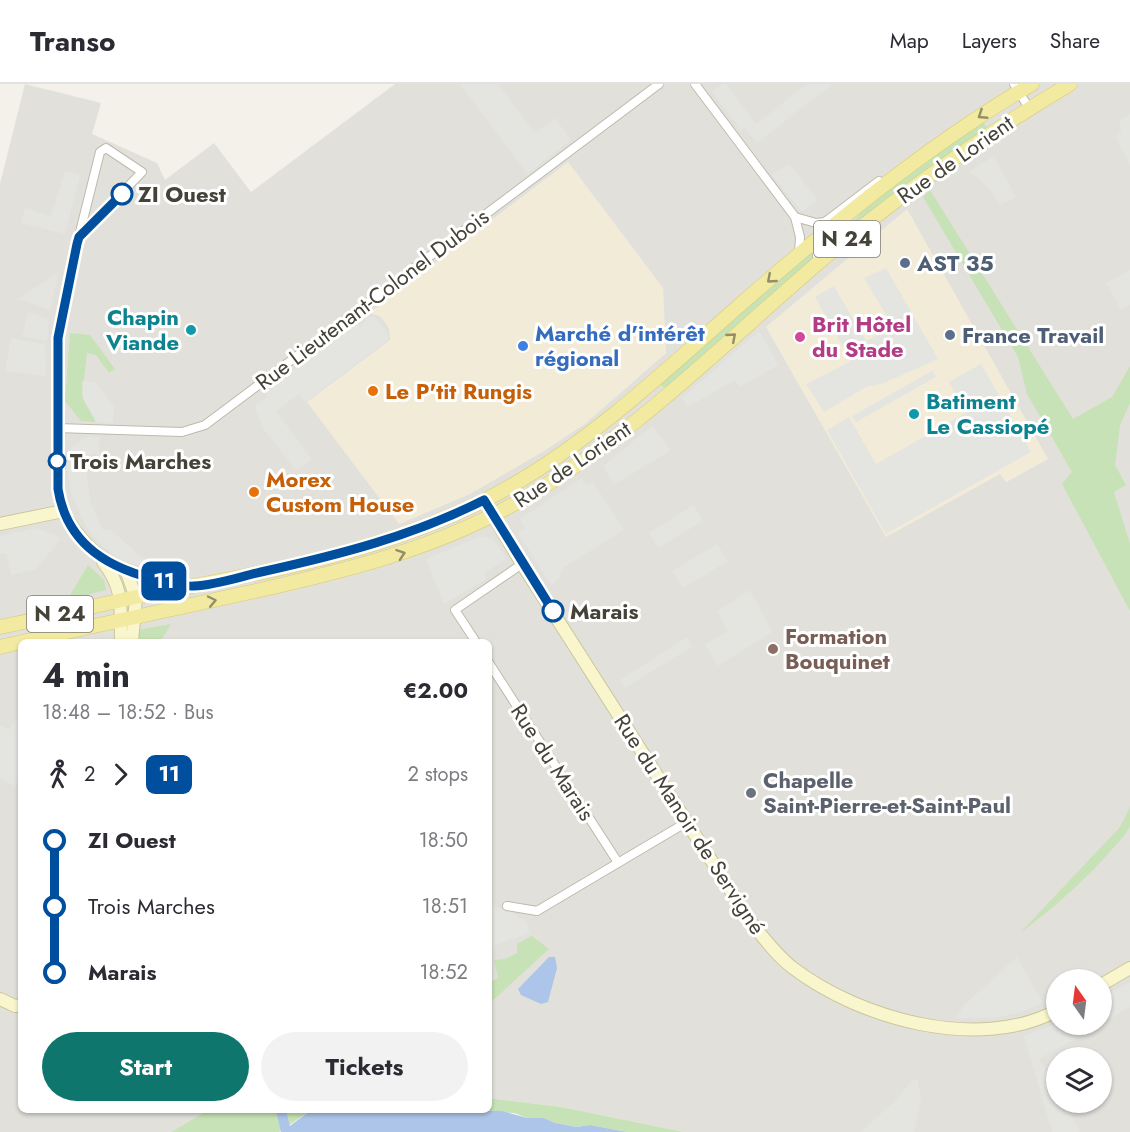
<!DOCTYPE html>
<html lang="en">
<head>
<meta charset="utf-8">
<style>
  body { margin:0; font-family:Jost,sans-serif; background:#f2f2f3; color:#2b2b33; height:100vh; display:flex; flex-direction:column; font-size:22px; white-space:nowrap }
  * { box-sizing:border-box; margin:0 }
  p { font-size:20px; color:#7c7c81 }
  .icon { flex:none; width:33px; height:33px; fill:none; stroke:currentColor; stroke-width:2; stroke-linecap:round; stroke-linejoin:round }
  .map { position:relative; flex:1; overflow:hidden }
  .panel { position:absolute; left:18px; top:555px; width:474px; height:474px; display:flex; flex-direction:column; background:#fff; border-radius:9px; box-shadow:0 2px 4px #0004 }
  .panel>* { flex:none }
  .badge { padding:0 12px; border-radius:9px; font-size:21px; line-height:39px }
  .needle { width:39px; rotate:346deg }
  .buttons { position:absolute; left:1046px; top:885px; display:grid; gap:12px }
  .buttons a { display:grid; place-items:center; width:66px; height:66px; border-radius:50%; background:#fff; box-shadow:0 2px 4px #0004; font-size:30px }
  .map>.badge { position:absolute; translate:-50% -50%; box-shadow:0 0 0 3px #fff }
  .legs { display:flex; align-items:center; gap:9px; height:66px; padding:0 24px; font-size:20px }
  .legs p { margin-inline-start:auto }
  .overview { display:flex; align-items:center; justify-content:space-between; height:102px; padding:0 24px }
  h1 { font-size:33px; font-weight:700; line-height:45px }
  .cta { display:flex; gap:12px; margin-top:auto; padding:12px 24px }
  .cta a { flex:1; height:69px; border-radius:36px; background:#0f766e; color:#fff; font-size:24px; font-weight:700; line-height:69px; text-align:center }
  .cta a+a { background:#f2f2f3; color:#2b2b33 }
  ul { padding:0 24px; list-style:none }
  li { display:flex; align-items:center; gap:21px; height:66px; font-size:22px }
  li i { display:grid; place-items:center; width:9px; height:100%; margin:0 8px; background:currentColor }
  li i::after { content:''; width:15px; height:15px; margin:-8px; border:4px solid; border-radius:50%; background:#fff }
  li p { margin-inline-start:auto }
  li:first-child i { background:linear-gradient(#0000 50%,currentColor 0) }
  li:last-child i { background:linear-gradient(currentColor 50%,#0000 0) }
  header { display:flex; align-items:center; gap:36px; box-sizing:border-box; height:84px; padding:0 30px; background:#fff; border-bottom:2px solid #e1e1e2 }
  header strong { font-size:28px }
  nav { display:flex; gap:33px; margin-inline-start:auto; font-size:21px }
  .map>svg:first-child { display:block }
  .commercial { fill:#f2ebd7 }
  .industrial { fill:#e2e0da; fill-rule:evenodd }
  .green { fill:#c7e2b6 }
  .parking { fill:#e4e4e0 }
  .water { fill:#acc5e8 }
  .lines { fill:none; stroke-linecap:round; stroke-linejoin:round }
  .canal { stroke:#acc5e8; stroke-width:10 }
  .street-casing { stroke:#bdbaad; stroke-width:10 }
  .secondary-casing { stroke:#cac69c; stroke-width:14 }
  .primary-casing { stroke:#d7cb73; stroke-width:15 }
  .street { stroke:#fff; stroke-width:8 }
  .secondary { stroke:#f9f6cd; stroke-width:12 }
  .primary { stroke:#f3eaa2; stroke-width:14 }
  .oneway { stroke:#938e68 }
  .line-1-casing { stroke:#fff; stroke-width:14 }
  .line-1 { stroke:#004f9e; stroke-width:9 }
  .stop-1-dot { fill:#fff; stroke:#004f9e; stroke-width:3 }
  .service-dot { fill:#5c6f8a; stroke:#fff; stroke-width:2 }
  .culture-dot { fill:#0f9aa8; stroke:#fff; stroke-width:2 }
  .hotel-dot { fill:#d1479c; stroke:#fff; stroke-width:2 }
  .shop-dot { fill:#3f7fe0; stroke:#fff; stroke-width:2 }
  .food-dot { fill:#e8710a; stroke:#fff; stroke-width:2 }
  .education-dot { fill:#8d6e63; stroke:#fff; stroke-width:2 }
  .worship-dot { fill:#6b7280; stroke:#fff; stroke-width:2 }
  .labels { text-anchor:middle; stroke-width:6; stroke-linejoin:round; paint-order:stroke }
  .shield { fill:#fff; stroke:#7d7b74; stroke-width:1.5 }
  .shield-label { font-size:21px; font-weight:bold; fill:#454338 }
  .street-label { font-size:22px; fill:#454338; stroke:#fff }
  .stop-label { font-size:22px; font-weight:bold; fill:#454338; stroke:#fff; text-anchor:start }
  .service-label { font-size:22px; font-weight:bold; fill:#4e5e75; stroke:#fff; text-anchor:start }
  .culture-label { font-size:22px; font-weight:bold; fill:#0d838f; stroke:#fff; text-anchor:end }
  .hotel-label { font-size:22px; font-weight:bold; fill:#b23c85; stroke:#fff; text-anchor:start }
  .shop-label { font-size:22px; font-weight:bold; fill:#366cbe; stroke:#fff; text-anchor:start }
  .food-label { font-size:22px; font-weight:bold; fill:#c56008; stroke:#fff; text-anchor:start }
  .education-label { font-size:22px; font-weight:bold; fill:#785e54; stroke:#fff; text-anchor:start }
  .worship-label { font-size:22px; font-weight:bold; fill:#5b616d; stroke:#fff; text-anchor:start }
</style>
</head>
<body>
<header>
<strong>Transo</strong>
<nav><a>Map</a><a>Layers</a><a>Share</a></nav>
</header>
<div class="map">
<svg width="1130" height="1048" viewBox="0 0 1130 1048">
  <rect width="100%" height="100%" fill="#f3f1e9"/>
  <path class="commercial" d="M568 78 663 204 666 269 586 339 544 367 470 410 398 440 307 318 390 256 367 230Z
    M907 124 1048 375 1005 398 1000 390 886 453 766 243Z"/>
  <path class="industrial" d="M25 0 101 19 92 50 157 79 165 96 214 59 251 108 395 0H1130V1048H684L561 1023 489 1014V558H21V1026H208L171 1048H0V100ZM568 78 663 204 666 269 586 339 544 367 470 410 399 440 307 318 390 256 389 244 380 232 369 229ZM907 125 1048 375 1006 398 1000 390 886 453 766 243ZM1056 896H1101V940H1056ZM1056 974H1101V1018H1056Z"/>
  <path class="green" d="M983 37 987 44 833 159 831 156 858 133 864 123 894 99Z
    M930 106 1073 335 1112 313 1130 282V319L1120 341 1115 381 1126 401 1114 408 1130 460V527L1062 400 1072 388 1027 310 1018 273 923 113Z
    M813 165 814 176 667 303H662L661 299Z
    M70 249 90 251 115 285 109 289 96 271 87 269 82 311 96 338 81 337 65 317Z
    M88 481 104 496 106 506 67 516Z
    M171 540 160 558H135L137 546Z
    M1130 723V742L1127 748C1092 790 1064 816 1020 849L1120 743Z
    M532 852 549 865 489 920V899L498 894 494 876 505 875 517 869V860Z
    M489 1014 561 1023 684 1048H627L590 1041 577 1043 555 1039 544 1034H527L515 1029 457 1026H489Z
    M208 1026H311L279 1048H171Z"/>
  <path class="parking" d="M460 0H498L535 49 555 34 571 56 527 90Z
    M722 0H726L756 40 807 0H833L757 59 747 47V42L741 46 712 8Z
    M1130 30V81L1116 54 1121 47 1120 36Z
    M994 72 1016 113 1000 121 988 104 970 87Z
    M789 79 818 116 802 128 772 91Z
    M65 87 80 91 65 150 21 139 25 124 51 132Z
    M886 184 938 275 884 299 866 303 824 328 806 300 851 277 815 213 834 202 866 257 893 242 864 194Z
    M1130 186V221L1121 226 1106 199Z
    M59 188 50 226 18 215 39 201Z
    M28 228 49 235 47 257 22 253Z
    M363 233H374L385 245 389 255 305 318 299 310 276 327 312 375 296 387 262 343 255 322 266 314 268 304 357 239 360 243 366 237Z
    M759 247 778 281 740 303 735 296 688 323 682 314Z
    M11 254 45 260 46 292 5 287Z
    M981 280 1031 368 886 450 827 346 849 333 876 380 966 329 949 298Z
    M932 287 936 293 856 338 852 332Z
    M82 297 97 299 114 322 113 340 96 338 83 315Z
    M652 342 671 366 614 401 603 382Z
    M86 353H99V370H91L85 376 90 417 103 446H111L139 471 149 476 169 475 170 487 142 483 122 476 103 463 88 446 72 413 67 381 71 363Z
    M582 394 586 401 593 398 624 446 563 484 559 495 551 501 518 449 525 444 520 435Z
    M694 421 703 437 658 464 649 449Z
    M35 444 57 451 61 455 36 485 11 491 6 469 0 470V452Z
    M481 452 493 455 507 475 484 489 487 495 444 520 426 475Z
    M717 460 728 477 683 504 672 487Z
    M750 506 772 548 718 582 705 561 728 547 717 527Z
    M687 553 693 562 625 604 620 596Z
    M21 629V693L15 702 0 695V642L9 645Z
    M489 821 507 826 527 838 530 849 489 863Z
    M1017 873 1043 919 1022 928 995 934H956L964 921Z
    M1130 898V923L1101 940V914Z
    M1056 940 1100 941 1039 975 1056 1005V1018L1064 1019 1080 1048H1052L1024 952Z
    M913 995 918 996 921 1015 914 1048H861L898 1014Z"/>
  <path class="water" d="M549 873H555L557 884 548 918 541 920 521 911 518 905Z
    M311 1026H381L392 1029 418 1026 502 1027 527 1034H544L555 1039 577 1043 590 1041 627 1048H282Z"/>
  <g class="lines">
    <path class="canal" d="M281 1026 286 1048"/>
    <g class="street-casing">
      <path id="street" d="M695 0 795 133 800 153 799 170
        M1014 0 1029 24
        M795 133 816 139 825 138 879 97
        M815 156 818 179
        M57 344 182 348 205 341 659 0
        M63 427 58 405 57 374 58 254 77 160 100 68 106 64 142 88 79 153
        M476 558 455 526 522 480
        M489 579 617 777
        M507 822 537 827 687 738"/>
    </g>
    <g class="secondary-casing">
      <path id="secondary" d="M484 416 522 480 750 837C763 853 776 871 793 884 860 935 978 968 1056 927
        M0 440 63 427C92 483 132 491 189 502
        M103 478C125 506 120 524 121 558
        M127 489 136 514 132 558
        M1101 901 1130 884
        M0 915 15 922 21 921"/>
    </g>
    <g class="primary-casing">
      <path id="primary" d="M0 543C49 533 97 521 146 511 271 487 399 466 511 402 597 352 667 285 741 220 833 140 926 62 1032 0
        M0 563C87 543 174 525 260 506 348 486 433 465 512 421 626 359 720 263 818 179 897 112 981 53 1070 0"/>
    </g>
    <use href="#street" class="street"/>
    <use href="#secondary" class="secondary"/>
    <use href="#primary" class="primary"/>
  </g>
  <defs><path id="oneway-chevron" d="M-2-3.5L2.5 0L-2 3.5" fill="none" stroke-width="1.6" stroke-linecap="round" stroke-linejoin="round" transform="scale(1.5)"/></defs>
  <g class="oneway">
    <use href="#oneway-chevron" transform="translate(982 31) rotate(147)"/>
    <use href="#oneway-chevron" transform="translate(771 195) rotate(139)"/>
    <use href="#oneway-chevron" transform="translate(732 253) rotate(-41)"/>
    <use href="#oneway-chevron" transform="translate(401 470) rotate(-19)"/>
    <use href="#oneway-chevron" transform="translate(212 517) rotate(-12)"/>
  </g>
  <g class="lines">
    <g class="line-1-casing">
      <path id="line-1" d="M122 110 79 153 77 160 58 254V405C67 462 111 486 163 497 172 499 184 503 194 502 216 501 239 493 261 488 338 471 413 452 484 416L553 527"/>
    </g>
    <use href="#line-1" class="line-1"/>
  </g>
  <g class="stop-1-dot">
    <circle cx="122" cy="110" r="10"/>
    <circle cx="57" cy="377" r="8"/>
    <circle cx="553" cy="527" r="10"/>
  </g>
  <g class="service-dot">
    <circle cx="905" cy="179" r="6"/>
    <circle cx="950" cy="251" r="6"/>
  </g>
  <g class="culture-dot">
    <circle cx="191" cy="246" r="6"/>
    <circle cx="914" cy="330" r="6"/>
  </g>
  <circle class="hotel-dot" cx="800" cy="253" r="6"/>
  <circle class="shop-dot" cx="523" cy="262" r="6"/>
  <g class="food-dot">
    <circle cx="373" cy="307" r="6"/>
    <circle cx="254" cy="408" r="6"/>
  </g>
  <circle class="education-dot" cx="773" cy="565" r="6"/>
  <circle class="worship-dot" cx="751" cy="709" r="6"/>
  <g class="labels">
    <g class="shield">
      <rect x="814" y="137" width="66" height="36" rx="4.5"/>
      <rect x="27" y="512" width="66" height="36" rx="4.5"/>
    </g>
    <g class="shield-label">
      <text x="847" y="162">N 24</text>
      <text x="60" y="537">N 24</text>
    </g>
    <g class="street-label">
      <text transform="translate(955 75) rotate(-35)" y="8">Rue de Lorient</text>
      <text transform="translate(372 215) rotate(-37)" y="8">Rue Lieutenant-Colonel Dubois</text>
      <text transform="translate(572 380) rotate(-34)" y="8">Rue de Lorient</text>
      <text transform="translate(553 678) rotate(57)" y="8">Rue du Marais</text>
      <text transform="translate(690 740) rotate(57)" y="8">Rue du Manoir de Servigné</text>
    </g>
    <g class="stop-label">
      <text x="138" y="118">ZI Ouest</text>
      <text x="70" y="385">Trois Marches</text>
      <text x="570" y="535">Marais</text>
    </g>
    <g class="service-label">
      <text x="917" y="187">AST 35</text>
      <text x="962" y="259">France Travail</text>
    </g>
    <g class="culture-label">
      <text x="179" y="241">Chapin<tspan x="179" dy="25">Viande</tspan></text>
      <text x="926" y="325" text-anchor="start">Batiment<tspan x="926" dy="25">Le Cassiopé</tspan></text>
    </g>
    <g class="hotel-label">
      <text x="812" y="248">Brit Hôtel<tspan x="812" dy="25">du Stade</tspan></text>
    </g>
    <g class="shop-label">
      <text x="535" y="257">Marché d'intérêt<tspan x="535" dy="25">régional</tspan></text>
    </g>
    <g class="food-label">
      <text x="385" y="315">Le P'tit Rungis</text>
      <text x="266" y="403">Morex<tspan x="266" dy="25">Custom House</tspan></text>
    </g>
    <g class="education-label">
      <text x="785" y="560">Formation<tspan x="785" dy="25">Bouquinet</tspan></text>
    </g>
    <g class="worship-label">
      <text x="763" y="704">Chapelle<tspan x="763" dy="25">Saint-Pierre-et-Saint-Paul</tspan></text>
    </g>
  </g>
</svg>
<div class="buttons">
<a><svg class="needle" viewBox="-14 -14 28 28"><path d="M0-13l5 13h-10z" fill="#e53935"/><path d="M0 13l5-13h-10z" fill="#7c7c81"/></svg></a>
<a><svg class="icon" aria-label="layers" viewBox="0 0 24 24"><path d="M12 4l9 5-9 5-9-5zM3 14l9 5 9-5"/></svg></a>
</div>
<b class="badge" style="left:164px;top:497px;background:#004f9e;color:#fff">11</b>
<section class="panel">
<div class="overview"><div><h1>4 min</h1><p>18:48 – 18:52 · Bus</p></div><b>€2.00</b></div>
<div class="legs"><svg class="icon" aria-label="walk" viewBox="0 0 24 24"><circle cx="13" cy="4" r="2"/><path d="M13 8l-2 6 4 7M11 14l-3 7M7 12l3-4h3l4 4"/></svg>2<svg class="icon" aria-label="forward" viewBox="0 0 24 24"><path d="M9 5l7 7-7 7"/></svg><b class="badge" style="background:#004f9e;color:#fff">11</b><p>2 stops</p></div>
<ul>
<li><i style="color:#004f9e"></i><b>ZI Ouest</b><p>18:50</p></li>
<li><i style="color:#004f9e"></i><span>Trois Marches</span><p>18:51</p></li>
<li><i style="color:#004f9e"></i><b>Marais</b><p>18:52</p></li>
</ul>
<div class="cta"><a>Start</a><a>Tickets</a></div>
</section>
</div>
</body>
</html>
